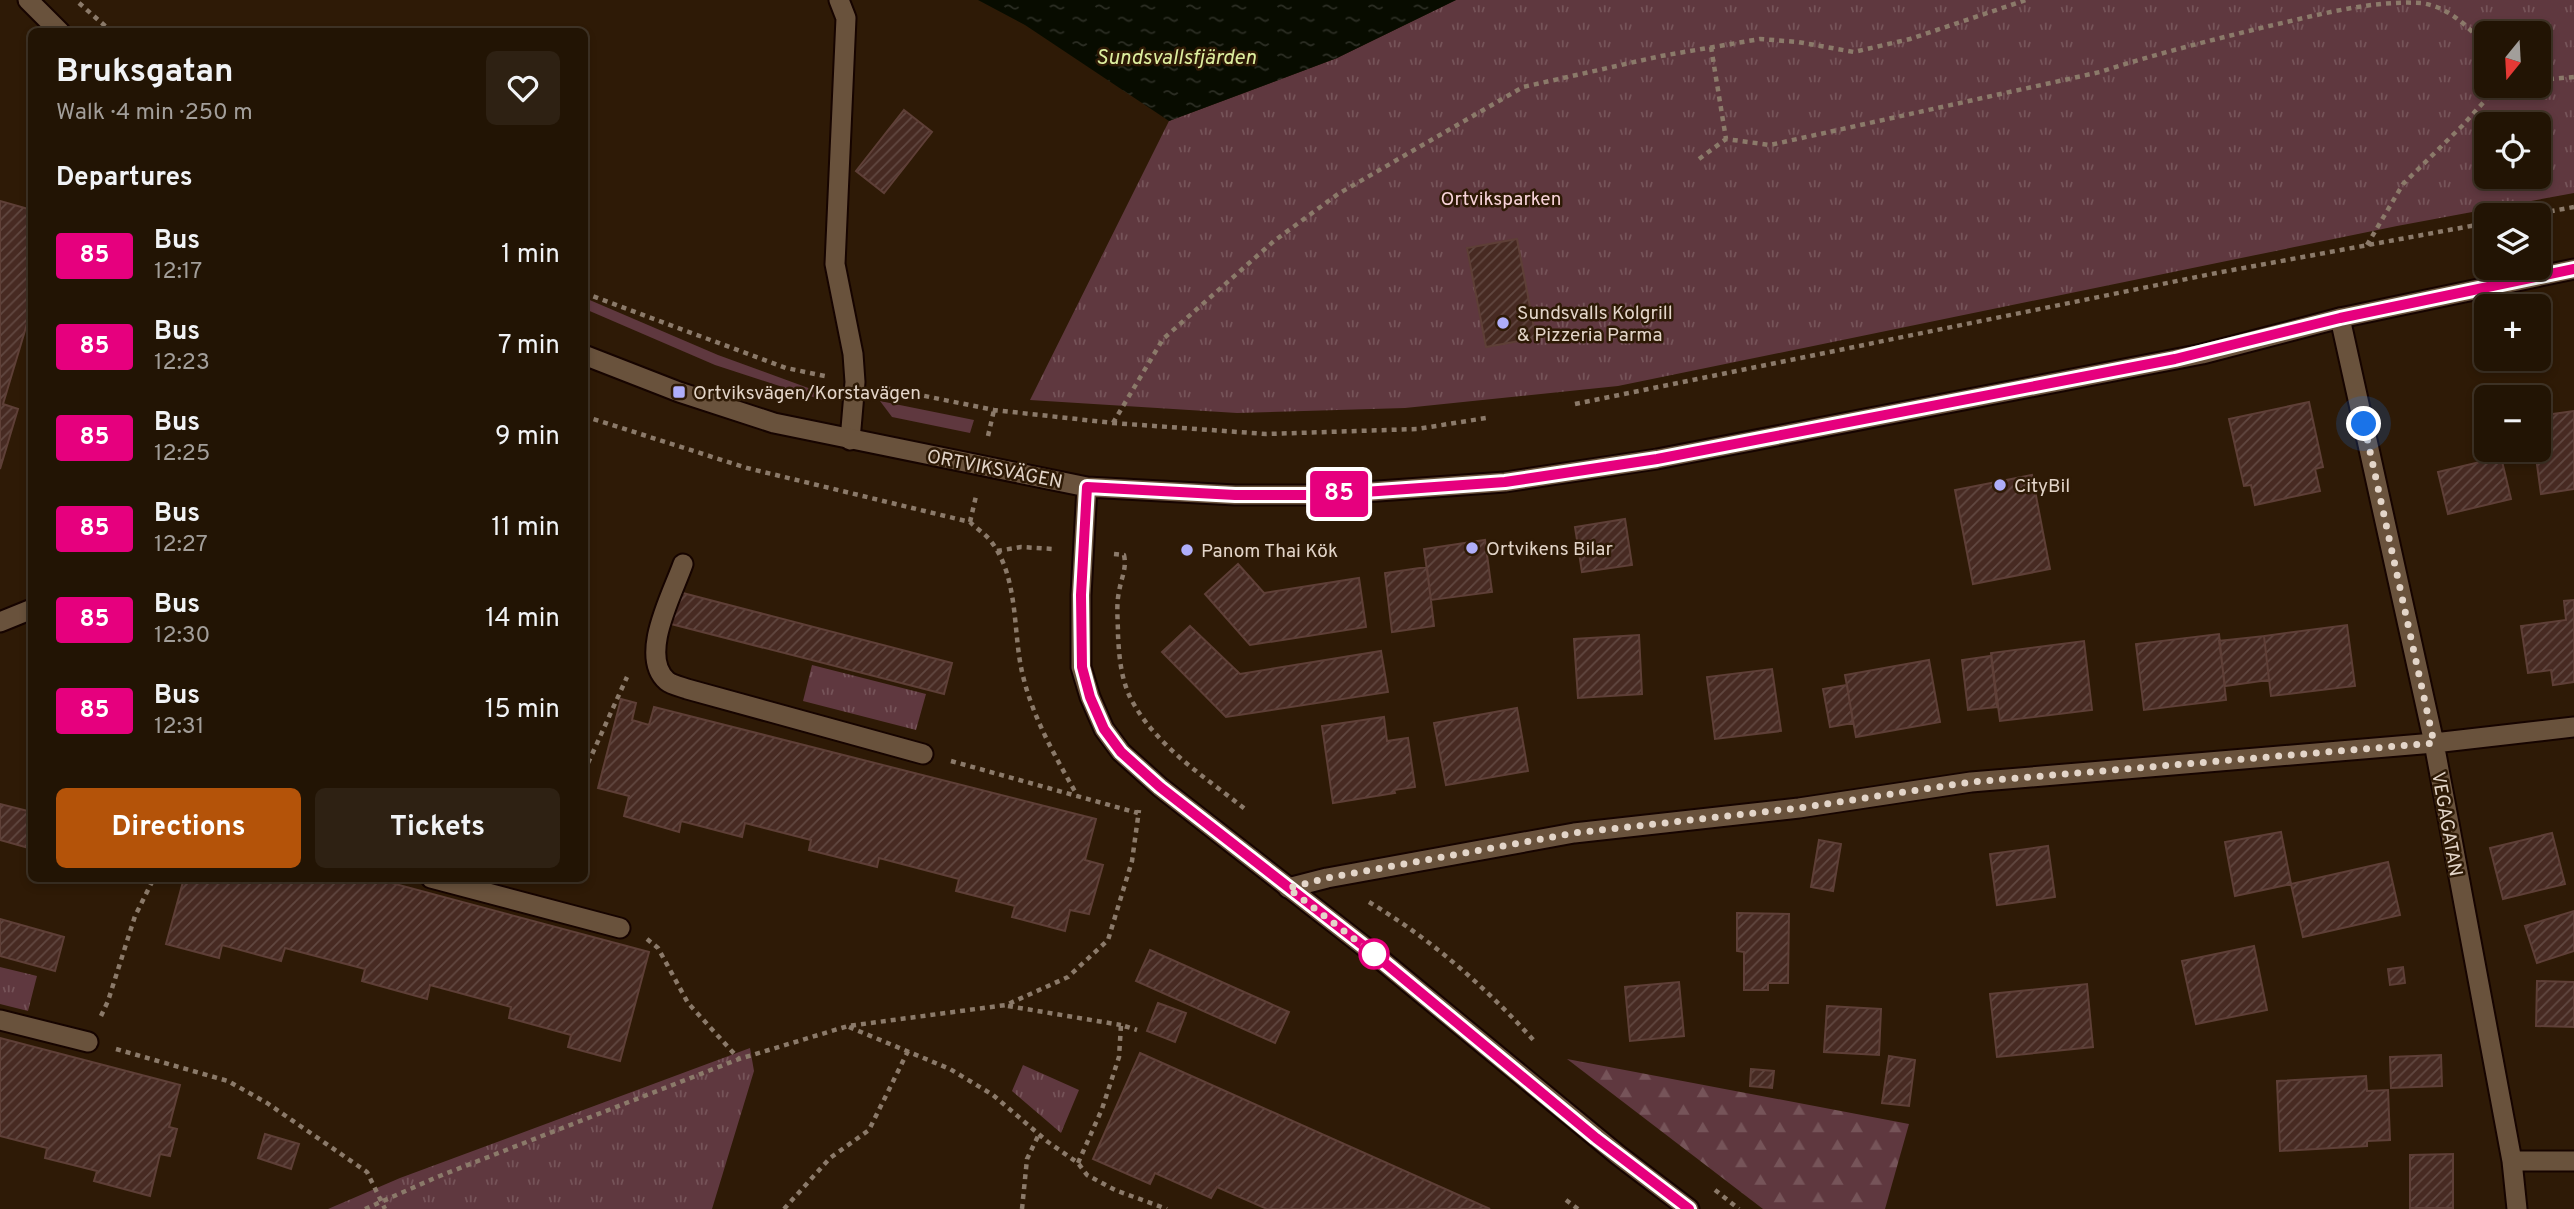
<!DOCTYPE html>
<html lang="en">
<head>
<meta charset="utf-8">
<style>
  body { margin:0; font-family:Overpass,sans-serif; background:#2e2113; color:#f1f3f6; height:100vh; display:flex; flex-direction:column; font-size:26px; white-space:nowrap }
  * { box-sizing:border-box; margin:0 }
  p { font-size:23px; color:#a29e9a }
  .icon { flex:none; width:38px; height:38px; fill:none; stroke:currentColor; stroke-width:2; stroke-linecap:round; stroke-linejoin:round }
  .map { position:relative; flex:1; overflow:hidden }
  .panel { position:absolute; left:28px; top:28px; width:560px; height:854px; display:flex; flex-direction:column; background:#221404; border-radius:10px; box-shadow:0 4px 10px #0003,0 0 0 2px #3f3326 }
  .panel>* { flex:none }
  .badge { padding:0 14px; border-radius:5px; font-size:24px; line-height:46px }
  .needle { width:46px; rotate:198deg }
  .tools { position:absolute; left:2474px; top:21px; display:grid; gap:14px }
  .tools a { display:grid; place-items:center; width:77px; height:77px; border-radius:10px; background:#221404; box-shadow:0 4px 10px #0003,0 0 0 2px #3f3326; font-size:35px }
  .you { position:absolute; width:35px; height:35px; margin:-18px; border:5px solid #fff; border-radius:50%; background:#1a73e8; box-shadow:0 0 0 10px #1a73e833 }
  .map>.badge { position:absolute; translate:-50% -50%; box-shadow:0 0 0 4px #fff }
  h2 { padding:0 28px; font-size:26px; line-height:63px }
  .round { display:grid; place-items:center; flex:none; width:74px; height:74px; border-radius:10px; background:#2e2113 }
  .overview { display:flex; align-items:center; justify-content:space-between; height:119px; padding:0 28px }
  h1 { font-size:33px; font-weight:700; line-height:52px }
  .action { display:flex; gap:14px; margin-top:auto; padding:14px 28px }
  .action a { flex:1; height:80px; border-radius:10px; background:#b45309; color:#fff; font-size:28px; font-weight:700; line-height:80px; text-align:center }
  .action a+a { background:#2e2113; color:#f1f3f6 }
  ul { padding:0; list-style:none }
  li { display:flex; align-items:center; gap:21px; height:91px; padding:0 28px }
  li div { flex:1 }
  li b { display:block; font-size:26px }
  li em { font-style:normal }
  li .badge { min-width:77px; font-weight:700; text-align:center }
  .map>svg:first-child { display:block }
  .green { fill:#5f383f }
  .forest { fill:url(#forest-firs) }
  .park { fill:url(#park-tufts); fill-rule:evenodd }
  .water { fill:url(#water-ripples) }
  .building { fill:url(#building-hatch); stroke:#5e3f37; stroke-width:2 }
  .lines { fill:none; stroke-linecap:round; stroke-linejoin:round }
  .service-casing { stroke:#160400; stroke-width:23 }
  .minor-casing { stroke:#160400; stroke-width:23 }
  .tertiary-casing { stroke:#160400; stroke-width:23 }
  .path { stroke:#8b7a6a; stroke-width:4.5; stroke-dasharray:5 5; stroke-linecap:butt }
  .service { stroke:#69523c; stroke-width:19 }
  .minor { stroke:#69523c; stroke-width:19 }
  .tertiary { stroke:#69523c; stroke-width:19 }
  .line-casing { stroke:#fff; stroke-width:16 }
  .line { stroke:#e6007e; stroke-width:10 }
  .walk { stroke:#e3d5c9; stroke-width:7; stroke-dasharray:0 12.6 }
  .poi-dot { fill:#afaefa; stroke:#2e1a06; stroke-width:2.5 }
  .stop-dot { fill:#fff; stroke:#e6007e; stroke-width:3.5 }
  .labels { text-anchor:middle; stroke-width:5; stroke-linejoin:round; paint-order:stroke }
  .park-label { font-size:19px; fill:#f8d4da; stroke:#2e1a06 }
  .poi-label { font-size:19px; fill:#e3d5c9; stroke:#2e1a06; text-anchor:start }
  .street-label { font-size:19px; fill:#e3d5c9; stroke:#2e1a06 }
  .water-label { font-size:21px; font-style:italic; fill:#ddee9f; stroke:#2e1a06 }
</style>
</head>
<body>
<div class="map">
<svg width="2574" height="1209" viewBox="0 0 2574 1209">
  <defs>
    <pattern id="forest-firs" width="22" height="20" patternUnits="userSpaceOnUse" patternTransform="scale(1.75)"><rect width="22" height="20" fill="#5f383f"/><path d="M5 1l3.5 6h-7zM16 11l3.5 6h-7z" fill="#765459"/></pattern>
    <pattern id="park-tufts" width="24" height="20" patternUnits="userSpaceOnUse" patternTransform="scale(1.75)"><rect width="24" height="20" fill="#5f383f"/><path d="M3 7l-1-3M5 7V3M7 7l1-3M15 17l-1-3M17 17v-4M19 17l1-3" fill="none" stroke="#765459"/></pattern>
    <pattern id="water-ripples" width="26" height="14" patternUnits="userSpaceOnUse" patternTransform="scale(1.75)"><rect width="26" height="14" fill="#080c00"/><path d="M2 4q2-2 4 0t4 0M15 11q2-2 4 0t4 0" fill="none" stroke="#2c2e24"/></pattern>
    <pattern id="building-hatch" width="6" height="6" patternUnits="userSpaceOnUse" patternTransform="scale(1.75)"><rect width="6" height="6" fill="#472a22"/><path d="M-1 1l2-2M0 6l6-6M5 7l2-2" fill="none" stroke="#614841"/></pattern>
  </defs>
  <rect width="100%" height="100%" fill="#2e1a06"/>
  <path class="green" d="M585 298 718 355 822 393V400L715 365 585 309Z
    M880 401 974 420 970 433 892 417Z"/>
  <path class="forest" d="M1567 1059 1909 1124 1885 1209H1763Z"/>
  <path class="park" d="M1456 0H2574V193L2397 226 1618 386 1405 408 1237 413 1030 400 1169 121 1337 58ZM2487 33H2539V86H2487ZM2487 124H2539V177H2487Z
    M812 665 926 694 916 730 803 701Z
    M0 967 37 976 28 1011 0 1004Z
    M750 1048 754 1071 712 1209H328L400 1178Z
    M1023 1065 1079 1090 1061 1133 1012 1091Z"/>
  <path class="water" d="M978 0H1456L1337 58 1169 121 1025 25Z"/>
  <path class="building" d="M904 110 932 132 884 193 856 171Z
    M0 201 32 210V307L3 404 18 409 0 469Z
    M1517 239 1536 338 1486 347 1467 248Z
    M2309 402 2323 467 2315 469 2320 491 2255 505 2251 485 2244 486 2229 419Z
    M2574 411V489L2541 494 2535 450H2539V416Z
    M2501 457 2511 499 2448 514 2438 472Z
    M2032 475 2050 569 1973 584 1955 490Z
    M1625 519 1632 565 1582 572 1575 527Z
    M1485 540 1492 592 1431 600 1424 549Z
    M1238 564 1264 593 1359 578 1366 627 1250 645 1205 594Z
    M1427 567 1434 626 1392 632 1385 573Z
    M679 592 952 663 944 694 671 624Z
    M2574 600V682L2553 685 2551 670 2528 673 2521 626 2566 620 2564 601Z
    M2347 625 2355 686 2271 696 2264 636Z
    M1190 626 1240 674 1381 651 1388 692 1226 717 1162 652Z
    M2219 634 2226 700 2144 710 2136 644Z
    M1639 635 1642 694 1578 698 1574 639Z
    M2264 636 2269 680 2225 686 2219 641Z
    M2084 641 2092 710 2000 721 1991 653Z
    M1991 656 1997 707 1968 710 1962 660Z
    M1929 660 1940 722 1856 737 1845 675Z
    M1772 669 1781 731 1715 739 1707 677Z
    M1847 685 1853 723 1830 727 1823 689Z
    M621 699 636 703 632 720 649 725 654 707 1096 819 1085 860 1103 865 1089 914 1070 910 1065 931 1012 917 1015 906 956 891 959 879 879 858 877 867 809 850 811 840 745 823 742 837 681 821 679 832 624 816 629 796 598 788Z
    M1517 708 1528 771 1446 785 1434 723Z
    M1384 717 1387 741 1408 738 1415 787 1394 790 1395 793 1333 803 1322 726Z
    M0 804 32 812V849L0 840Z
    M2281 832 2291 884 2235 896 2225 842Z
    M2552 833 2565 884 2503 899 2490 848Z
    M1819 840 1841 844 1833 891 1811 887Z
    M2048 846 2055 897 1997 905 1990 854Z
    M2388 862 2400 915 2303 937 2291 884Z
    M184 878H373L649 952 620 1061 568 1047 571 1035 509 1018 511 1007 430 985 427 999 362 981 365 969 285 948 281 961 222 945 219 958 166 944Z
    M2574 911V951L2537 963 2525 926Z
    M1737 913 1789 914 1788 983H1768V990H1744V952L1737 951Z
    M0 919 64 937 55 971 0 956Z
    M2254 946 2267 1010 2196 1024 2182 961Z
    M1150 950 1289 1012 1275 1043 1136 981Z
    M2403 967 2405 983 2390 985 2388 969Z
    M2537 981 2574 982V1027L2536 1026Z
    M1679 982 1684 1036 1630 1041 1625 987Z
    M2087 984 2093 1047 1997 1057 1990 994Z
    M1158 1003 1186 1013 1175 1042 1147 1031Z
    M1827 1006 1881 1009 1879 1055 1824 1052Z
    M0 1038 180 1085 169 1127 177 1129 170 1156 160 1154 150 1196 94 1181 97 1171 45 1158 47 1148 0 1136Z
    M1140 1053 1490 1209H1267L1217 1187 1211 1198 1155 1173 1150 1184 1093 1159Z
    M2441 1055 2442 1086 2391 1088 2390 1057Z
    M1889 1056 1915 1060 1909 1106 1882 1103Z
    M1751 1069 1774 1071 1772 1088 1750 1086Z
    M2366 1076 2367 1091 2388 1090 2390 1140 2367 1141V1146L2280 1151 2277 1081Z
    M265 1134 299 1144 291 1169 258 1158Z
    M2453 1154V1208H2410V1155Z"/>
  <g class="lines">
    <g class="service-casing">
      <path id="service" d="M839 0 846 18 835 264 853 354 855 382 850 440
        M683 564C673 593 638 656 667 681 672 685 682 687 687 689L923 754
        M431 878 620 928
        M0 1020 88 1042"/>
    </g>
    <g class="minor-casing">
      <path id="minor" d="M2340 318 2434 743 2512 1161 2517 1209
        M0 622 32 609
        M1288 888 1327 878 1574 833 1799 808 1971 782 2434 743 2574 727
        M2512 1161H2574"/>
    </g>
    <g class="tertiary-casing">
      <path id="tertiary" d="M28 0 60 32
        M584 355 679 392 774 423 1087 487 1235 495H1322L1505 482 1657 459 2202 354 2340 318 2574 269
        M1087 487 1081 595V667L1090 697 1104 729 1121 752 1160 787 1374 954 1618 1155 1689 1209"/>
    </g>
    <path class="path" d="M79 3 112 32
      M1711 47 1726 139 1770 145 2100 72C2155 54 2212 40 2269 26 2318 15 2371 0 2421 3 2450 7 2467 27 2487 46
      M2539 80 2574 77
      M1699 159 1726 139
      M2530 215 2574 207
      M2367 245 2403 184 2463 125 2498 86
      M584 293 786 368 825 376
      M885 388 994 410 1113 423 1266 434 1417 429 1486 418
      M1575 404 2211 274 2487 223
      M584 416 747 468 970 522C976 528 984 533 990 540 1020 578 1012 633 1023 676 1033 718 1056 758 1077 795
      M1113 423 1163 339 1274 241 1338 194 1523 87 1661 56 1760 39 1798 42 1854 52 1910 39 2026 0
      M988 436 994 410
      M970 522 976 496
      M997 551 1021 547 1053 549
      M1114 554 1124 555C1127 569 1121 578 1119 592 1116 605 1118 621 1118 635 1119 656 1121 678 1130 697 1154 745 1205 777 1245 809
      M951 761 1138 813
      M584 772 627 677
      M1369 902C1431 939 1488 989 1536 1043
      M647 939 658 948 688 1003 739 1059
      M1008 1006 1121 1025
      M101 1016 108 1001 135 916 154 878
      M849 1027 950 1069 993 1095 1048 1142 1078 1163 1087 1175 1115 1190 1167 1209
      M116 1049 228 1081 267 1103 367 1172 385 1209
      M1078 1163 1102 1109 1119 1057 1121 1025 1137 1030
      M1715 1190 1739 1209
      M1566 1200 1578 1209
      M365 1209 437 1177 739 1059 848 1026 1006 1005 1068 977 1108 940 1132 861 1139 810
      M784 1209 830 1158 869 1130 908 1051
      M1022 1209 1027 1159 1039 1134"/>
    <use href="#service" class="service"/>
    <use href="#minor" class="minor"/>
    <use href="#tertiary" class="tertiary"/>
  </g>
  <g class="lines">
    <g class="line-casing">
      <path id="line" d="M1689 1209 1596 1138 1374 954 1160 787 1121 752 1104 729 1090 697 1082 667 1081 595 1087 487 1235 495H1322L1505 482 1657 459 2175 359 2340 318 2574 269"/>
    </g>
    <use href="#line" class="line"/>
    <path class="walk" d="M1374 954 1288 888 1327 878 1574 833 1799 808 1971 782 2434 743 2364 424"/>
  </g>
  <g class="poi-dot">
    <circle cx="1503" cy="323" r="7"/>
    <rect x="672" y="385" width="14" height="14" rx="3.5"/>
    <circle cx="2000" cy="485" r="7"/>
    <circle cx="1472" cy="548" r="7"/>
    <circle cx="1187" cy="550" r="7"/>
  </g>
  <circle class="stop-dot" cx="1374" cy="954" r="14"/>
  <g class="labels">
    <g class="park-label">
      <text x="1501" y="205">Ortviksparken</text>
    </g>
    <g class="poi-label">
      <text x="1517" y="319">Sundsvalls Kolgrill<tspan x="1517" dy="22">&amp; Pizzeria Parma</tspan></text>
      <text x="693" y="399">Ortviksvägen/Korstavägen</text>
      <text x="2014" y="492">CityBil</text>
      <text x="1486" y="555">Ortvikens Bilar</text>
      <text x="1201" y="557">Panom Thai Kök</text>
    </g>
    <g class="street-label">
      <text transform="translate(995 468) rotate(11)" y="7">ORTVIKSVÄGEN</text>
      <text transform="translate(2448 824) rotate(80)" y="7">VEGAGATAN</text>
    </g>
    <g class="water-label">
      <text x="1176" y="64">Sundsvallsfjärden</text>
    </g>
  </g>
</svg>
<div class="tools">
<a><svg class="needle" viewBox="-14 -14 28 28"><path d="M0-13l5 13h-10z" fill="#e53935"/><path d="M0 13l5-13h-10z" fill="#a29e9a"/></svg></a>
<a><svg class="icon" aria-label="locate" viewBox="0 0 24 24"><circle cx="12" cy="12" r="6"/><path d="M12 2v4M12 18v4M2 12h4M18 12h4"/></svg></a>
<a><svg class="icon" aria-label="layers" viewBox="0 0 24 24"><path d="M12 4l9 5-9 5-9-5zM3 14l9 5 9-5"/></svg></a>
<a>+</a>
<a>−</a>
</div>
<div class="you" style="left:2364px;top:424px"></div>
<b class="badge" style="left:1339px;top:494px;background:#e6007e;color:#fff">85</b>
<section class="panel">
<div class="overview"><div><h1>Bruksgatan</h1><p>Walk · 4 min · 250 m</p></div><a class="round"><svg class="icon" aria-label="heart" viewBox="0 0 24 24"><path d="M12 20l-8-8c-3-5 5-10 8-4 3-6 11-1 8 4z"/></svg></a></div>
<h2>Departures</h2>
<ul>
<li><span class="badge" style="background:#e6007e;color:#fff">85</span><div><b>Bus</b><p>12:17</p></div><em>1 min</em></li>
<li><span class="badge" style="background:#e6007e;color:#fff">85</span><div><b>Bus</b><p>12:23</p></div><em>7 min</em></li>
<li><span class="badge" style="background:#e6007e;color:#fff">85</span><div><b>Bus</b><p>12:25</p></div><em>9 min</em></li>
<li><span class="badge" style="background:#e6007e;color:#fff">85</span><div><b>Bus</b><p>12:27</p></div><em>11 min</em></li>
<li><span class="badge" style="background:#e6007e;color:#fff">85</span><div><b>Bus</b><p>12:30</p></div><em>14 min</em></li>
<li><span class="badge" style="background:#e6007e;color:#fff">85</span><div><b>Bus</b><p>12:31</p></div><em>15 min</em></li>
</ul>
<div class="action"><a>Directions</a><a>Tickets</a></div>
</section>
</div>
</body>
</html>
